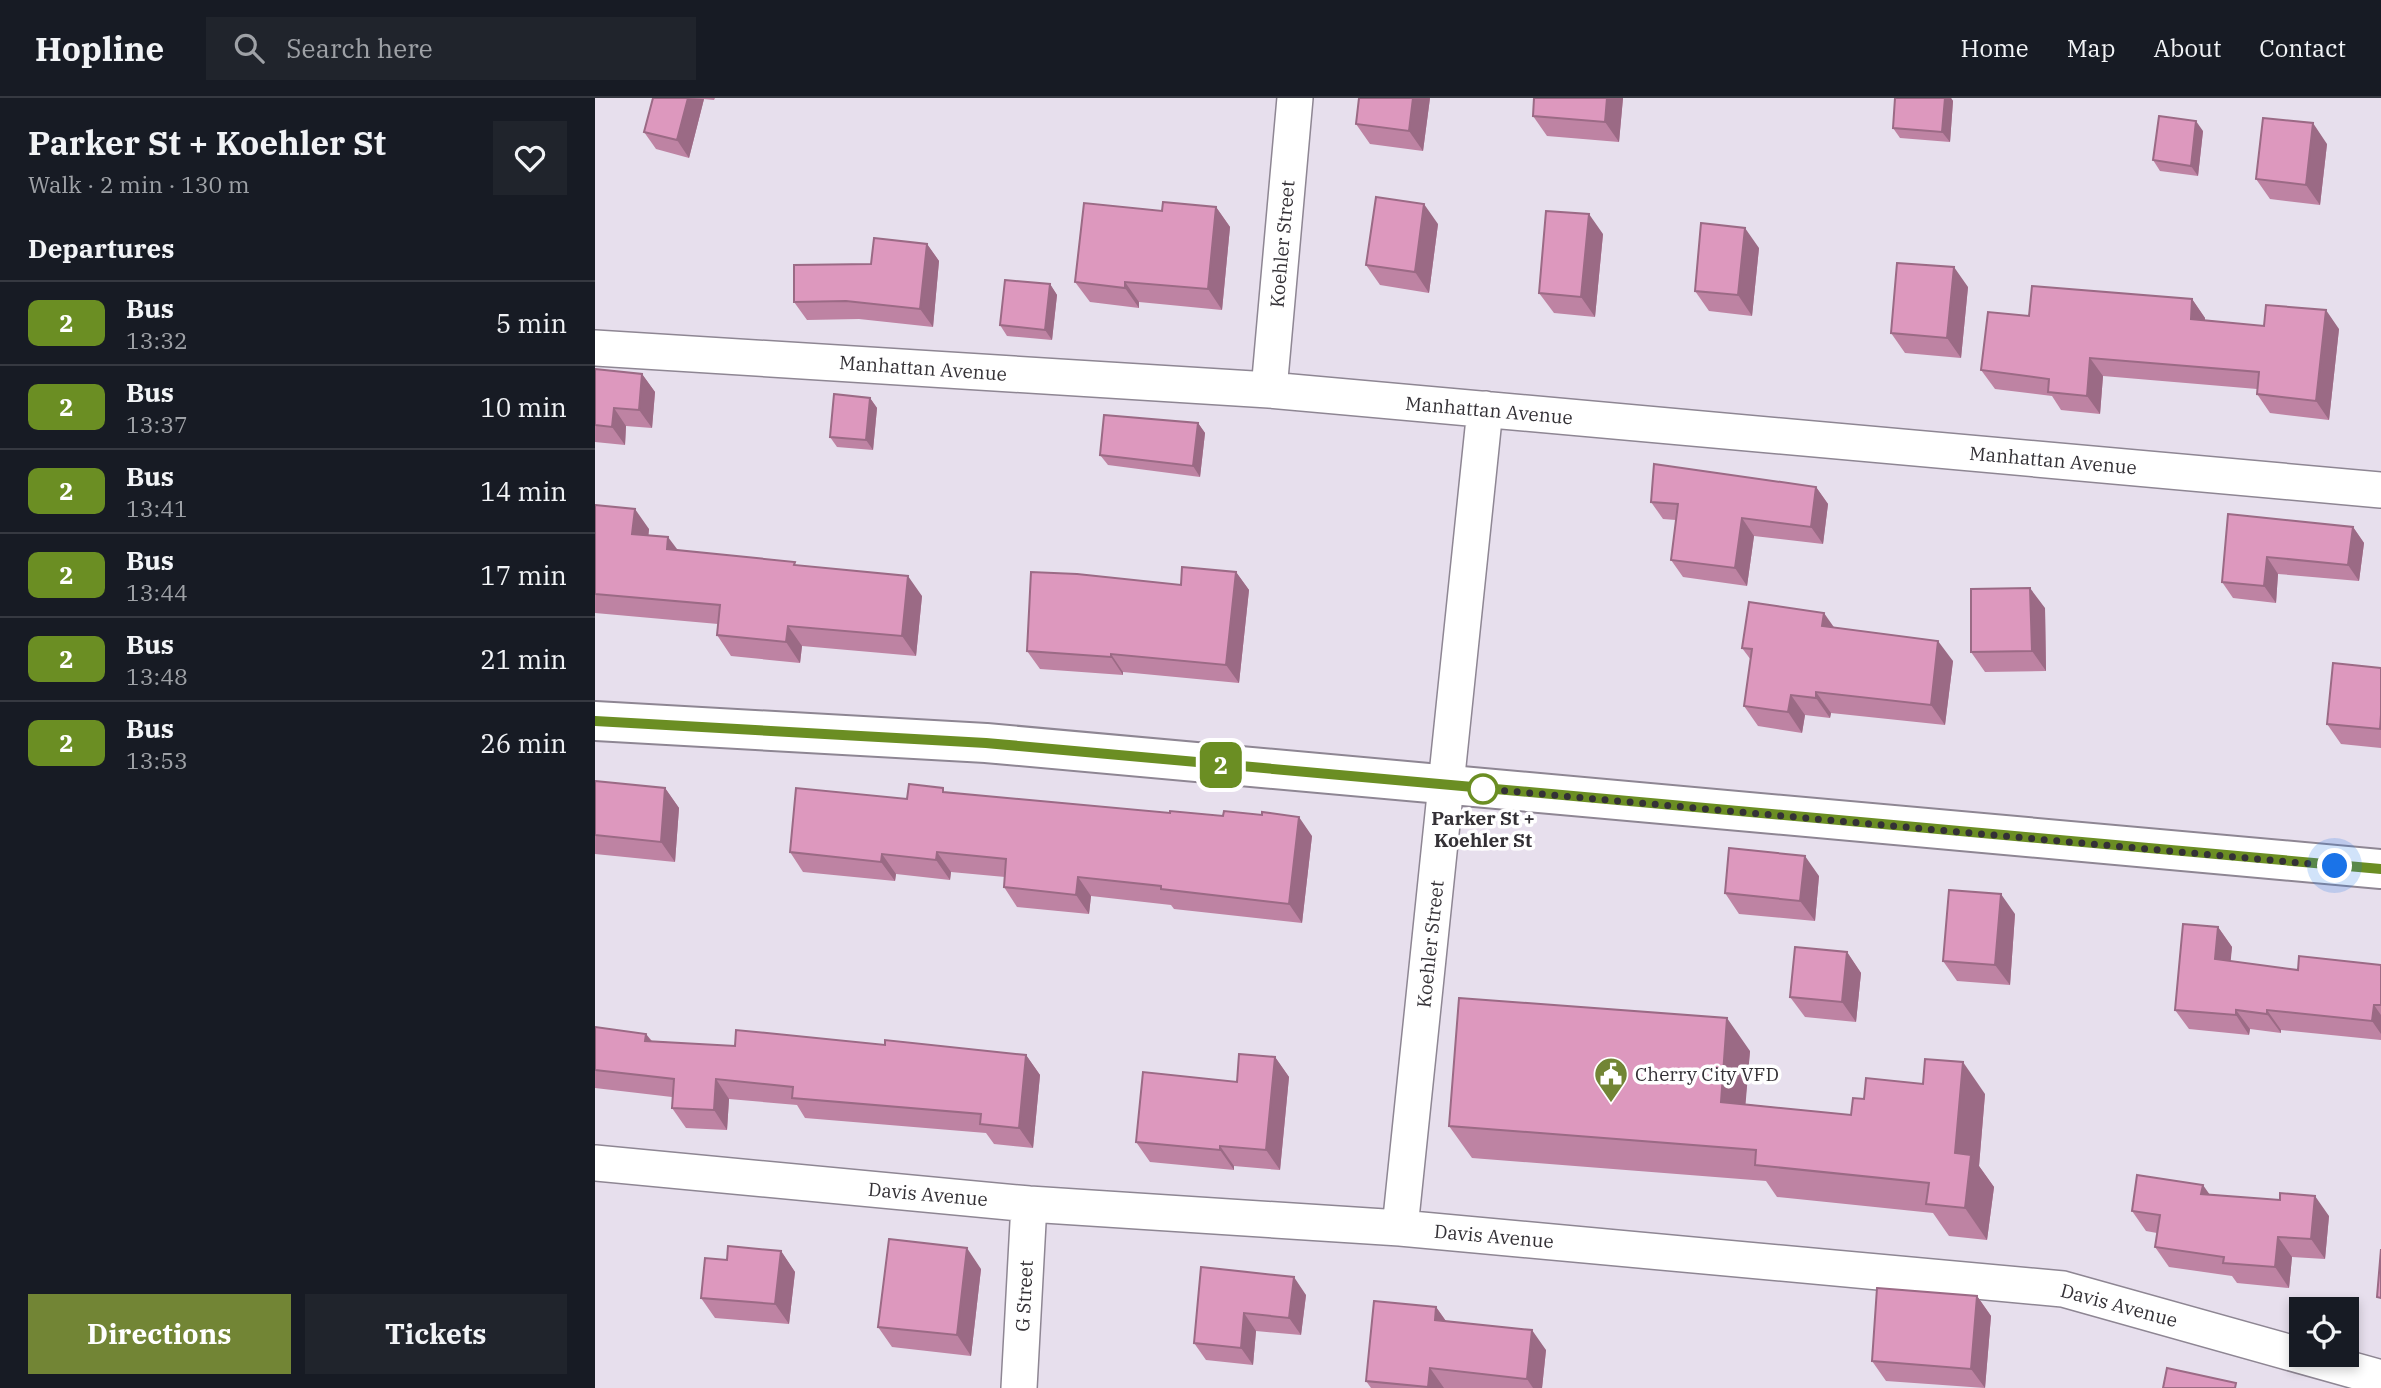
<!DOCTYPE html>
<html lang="en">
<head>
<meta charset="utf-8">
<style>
  body { margin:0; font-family:"IBM Plex Serif",serif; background:#20242c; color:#f1f3f6; height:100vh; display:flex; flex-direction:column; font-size:26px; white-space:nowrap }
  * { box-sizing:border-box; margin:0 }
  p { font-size:23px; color:#9ea1a6 }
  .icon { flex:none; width:38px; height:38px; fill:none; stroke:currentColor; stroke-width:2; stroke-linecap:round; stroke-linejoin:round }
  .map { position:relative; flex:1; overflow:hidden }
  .drawer { display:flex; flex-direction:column; background:#171b24; width:595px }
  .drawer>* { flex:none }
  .badge { padding:0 14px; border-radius:10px; font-size:24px; line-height:46px }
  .tools { position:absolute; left:1694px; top:1199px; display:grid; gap:14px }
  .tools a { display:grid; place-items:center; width:70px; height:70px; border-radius:0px; background:#171b24; box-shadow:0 4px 10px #0003; font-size:35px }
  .you { position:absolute; width:35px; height:35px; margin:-18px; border:5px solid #fff; border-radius:50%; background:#1a73e8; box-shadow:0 0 0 10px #1a73e833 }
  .map>.badge { position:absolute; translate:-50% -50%; box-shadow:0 0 0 4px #fff }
  h2 { padding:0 28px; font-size:26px; line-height:63px }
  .round { display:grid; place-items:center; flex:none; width:74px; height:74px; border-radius:0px; background:#20242c }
  .headline { display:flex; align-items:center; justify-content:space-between; height:119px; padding:0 28px }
  h1 { font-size:33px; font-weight:700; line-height:52px }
  .primary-button { display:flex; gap:14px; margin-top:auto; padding:14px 28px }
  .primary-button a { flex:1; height:80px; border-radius:0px; background:#728535; color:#fff; font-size:28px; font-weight:700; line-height:80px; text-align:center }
  .primary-button a+a { background:#20242c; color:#f1f3f6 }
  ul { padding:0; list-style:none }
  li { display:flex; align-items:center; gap:21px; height:84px; padding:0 28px; border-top:2px solid #363941 }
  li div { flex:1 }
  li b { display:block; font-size:26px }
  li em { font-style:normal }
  li .badge { min-width:77px; font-weight:700; text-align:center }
  header { display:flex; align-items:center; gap:42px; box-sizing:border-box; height:98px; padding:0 35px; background:#171b24; border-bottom:2px solid #363941 }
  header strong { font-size:33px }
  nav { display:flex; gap:38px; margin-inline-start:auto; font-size:24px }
  .search { width:490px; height:63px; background:#20242c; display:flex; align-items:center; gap:18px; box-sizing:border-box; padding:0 24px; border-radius:0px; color:#9ea1a6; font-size:26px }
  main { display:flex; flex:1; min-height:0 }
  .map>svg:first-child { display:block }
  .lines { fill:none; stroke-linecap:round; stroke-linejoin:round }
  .minor-casing { stroke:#8e8693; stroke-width:38 }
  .tertiary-casing { stroke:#8e8693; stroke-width:42 }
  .minor { stroke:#fff; stroke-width:35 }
  .tertiary { stroke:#fff; stroke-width:38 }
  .wall { fill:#be83a3 }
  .shaded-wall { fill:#9b6a85 }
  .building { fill:#dd98be; stroke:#9b6a85; stroke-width:2 }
  .line-casing { stroke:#fff; stroke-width:16 }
  .line { stroke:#6b8e23; stroke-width:10 }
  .walk { stroke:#343136; stroke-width:7; stroke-dasharray:0 12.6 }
  .stop-dot { fill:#fff; stroke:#6b8e23; stroke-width:3.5 }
  .labels { text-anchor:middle; stroke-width:7; stroke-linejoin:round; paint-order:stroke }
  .street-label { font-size:19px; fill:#343136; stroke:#fff }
  .stop-label { font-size:19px; font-weight:bold; fill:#343136; stroke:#fff }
  .poi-label { font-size:19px; fill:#343136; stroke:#fff; text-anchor:start }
</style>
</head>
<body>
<header>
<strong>Hopline</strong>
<div class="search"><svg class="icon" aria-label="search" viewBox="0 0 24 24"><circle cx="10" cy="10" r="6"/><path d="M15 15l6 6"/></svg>Search here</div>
<nav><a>Home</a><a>Map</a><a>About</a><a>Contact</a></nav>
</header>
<main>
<section class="drawer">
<div class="headline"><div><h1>Parker St + Koehler St</h1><p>Walk · 2 min · 130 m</p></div><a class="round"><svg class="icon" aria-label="heart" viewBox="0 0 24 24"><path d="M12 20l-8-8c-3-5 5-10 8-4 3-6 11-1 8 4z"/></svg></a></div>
<h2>Departures</h2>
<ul>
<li><span class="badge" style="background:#6b8e23;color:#fff">2</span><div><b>Bus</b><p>13:32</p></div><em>5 min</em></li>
<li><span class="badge" style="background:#6b8e23;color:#fff">2</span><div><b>Bus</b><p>13:37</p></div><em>10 min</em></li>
<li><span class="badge" style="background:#6b8e23;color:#fff">2</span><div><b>Bus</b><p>13:41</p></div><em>14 min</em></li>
<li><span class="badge" style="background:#6b8e23;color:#fff">2</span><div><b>Bus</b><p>13:44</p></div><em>17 min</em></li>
<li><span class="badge" style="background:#6b8e23;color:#fff">2</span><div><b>Bus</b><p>13:48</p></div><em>21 min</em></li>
<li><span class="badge" style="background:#6b8e23;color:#fff">2</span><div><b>Bus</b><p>13:53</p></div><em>26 min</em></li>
</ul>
<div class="primary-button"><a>Directions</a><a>Tickets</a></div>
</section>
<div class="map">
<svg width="1786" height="1290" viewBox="0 0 1786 1290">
  <rect width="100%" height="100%" fill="#e7dfed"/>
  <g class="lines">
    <g class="minor-casing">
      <path id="minor" d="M0 250 674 292 1786 392
        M674 292 700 0
        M0 1065 434 1106 805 1130 1468 1191 1786 1280
        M805 1130 890 311
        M424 1290 434 1106"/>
    </g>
    <g class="tertiary-casing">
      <path id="tertiary" d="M0 623 391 645 1786 771"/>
    </g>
    <use href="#minor" class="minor"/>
    <use href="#tertiary" class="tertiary"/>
  </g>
  <path class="wall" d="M58 0H120L119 2 109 1 94 60 61 51 49 34Z
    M835 0 828 53 775 46 761 26Z
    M939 0H1028L1024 44 952 38 938 18Z
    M1300 0H1356L1358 3 1355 44 1305 40 1298 30Z
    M1608 33 1603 78 1565 73 1558 62Z
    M1732 46 1725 107 1675 101 1661 81Z
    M621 109 635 129 627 212 544 204V210L495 204 480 184 567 113Z
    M843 126 834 195 785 187 771 167Z
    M1008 136 1000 219 959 215 944 195Z
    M332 146 344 163 338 229 264 221 212 222 199 204 276 166Z
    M1164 150 1157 218 1114 213 1100 193Z
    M455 186 462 197 457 242 412 238 405 227Z
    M1373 189 1366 260 1310 255 1296 235Z
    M1597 201 1610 220V222L1669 228 1744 231 1734 322 1675 315 1662 296V291L1508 278 1505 316 1466 312 1457 298 1400 291 1386 272 1434 218Z
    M0 271 47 276 60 294 57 330 31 328 30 347 0 344Z
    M275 300 282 310 278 352 242 349 235 339Z
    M603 325 610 335 605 379 513 367 505 357Z
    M1221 389 1233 406 1228 446 1159 438 1152 488 1088 479 1076 462 1081 422 1068 421 1056 404Z
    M0 407 54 431 53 437 82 452 202 467 327 498 321 558 207 548 205 565 136 558 122 537 123 526 0 515Z
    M1633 416 1758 429 1769 445 1764 483 1683 476 1681 505 1638 500 1627 484Z
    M641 474 654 492 644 585 528 574V577L445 571 432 553 586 487Z
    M1450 510 1451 573 1390 574 1376 554Z
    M1240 530 1358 563 1350 627 1236 615 1235 620 1210 617 1207 635 1163 628 1149 608 1156 562 1147 550Z
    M1786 570V650L1746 646 1732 626Z
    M0 683 70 690 84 710 80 764 0 756Z
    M352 694 717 738 707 825 579 811 576 807 496 798 494 816 422 809 409 789 410 779 356 774 355 782 301 776 300 783 208 774 195 754 312 701Z
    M1224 778 1220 823 1144 816 1130 795Z
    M1420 816 1415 887 1362 883 1348 863Z
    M1623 829 1637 849 1635 863 1703 872 1786 867V942L1686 932V935L1655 931 1654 937 1594 931 1580 912Z
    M1252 854 1266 875 1261 924 1210 919 1195 899Z
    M0 929 51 936 57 943 140 948 290 947 431 957 445 977 438 1050 399 1046 391 1035 210 1020 202 1007 134 1001 132 1032 91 1030 77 1010V999L0 990Z
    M1155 953 1150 1006 1256 1017 1269 1001 1390 996 1384 1068 1399 1089 1392 1142 1354 1138 1338 1115 1182 1099 1171 1083 877 1060 854 1028Z
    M680 959 694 979 685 1072 639 1068V1072L555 1064 541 1044 642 984Z
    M1614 1096 1734 1118 1730 1161 1697 1159 1694 1190 1642 1185 1637 1178 1574 1169 1560 1149 1562 1135 1551 1133 1537 1113Z
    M186 1153 200 1174 194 1226 120 1220 106 1200 132 1162Z
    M606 1169 711 1197 706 1237 661 1233 658 1267 611 1262 599 1245Z
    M386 1171 376 1258 297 1249 283 1229Z
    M1382 1198 1396 1218 1390 1290 1291 1283 1277 1263Z
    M841 1209 851 1223 951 1252 947 1290H776L771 1283Z"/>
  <path class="shaded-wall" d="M93 0 109 1 94 60 82 42Z
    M818 0H835L828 53 814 33Z
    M1012 0H1028L1024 44 1010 24Z
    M1350 0H1356L1358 3 1355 44 1347 34Z
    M1601 23 1608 33 1603 78 1596 68Z
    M1718 25 1732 46 1725 107 1711 87Z
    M829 106 843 126 834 195 820 174Z
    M621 109 635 129 627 212 613 191Z
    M994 116 1008 136 1000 219 986 199Z
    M1150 130 1164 150 1157 218 1143 197Z
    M332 146 344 163 338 229 325 211Z
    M1359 169 1373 189 1366 260 1352 240Z
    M530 184 544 204V210L530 190Z
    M455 186 462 197 457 242 450 232Z
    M1597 201 1610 220 1609 240 1596 221Z
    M1731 212 1744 231 1734 322 1721 303Z
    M1495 260 1508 278 1505 316 1492 298Z
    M47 276 60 294 57 330 44 312Z
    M275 300 282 310 278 352 271 342Z
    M19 310 31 328 30 347 17 329Z
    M603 325 610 335 605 379 598 368Z
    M1221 389 1233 406 1228 446 1216 429Z
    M40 411 54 431 52 456 37 436Z
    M1147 420 1159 438 1152 488 1140 470Z
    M1758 429 1769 445 1764 483 1753 467Z
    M73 439 88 459 72 451Z
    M1672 459 1683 476 1681 505 1669 488Z
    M641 474 654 492 644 585 631 567Z
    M313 478 327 498 321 558 307 538Z
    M1435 490 1450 510 1451 573 1437 553Z
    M1229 515 1243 535 1227 528Z
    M193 528 207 548 205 565 191 544Z
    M1343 543 1358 563 1350 627 1336 607Z
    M516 556 528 574V577L516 559Z
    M1221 594 1236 615 1235 620 1221 600Z
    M1196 597 1210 617 1207 635 1193 614Z
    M70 690 84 710 80 764 66 744Z
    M704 719 717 738 707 825 694 806Z
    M342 754 356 774 355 782 341 762Z
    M287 756 301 776 300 783 286 764Z
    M1210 758 1224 778 1220 823 1205 803Z
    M483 779 496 798 494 816 481 797Z
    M1406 796 1420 816 1415 887 1400 867Z
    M1623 829 1637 849 1634 881 1620 861Z
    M1252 854 1266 875 1261 924 1247 904Z
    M1779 907 1786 917V936L1777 923Z
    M1641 912 1655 931 1654 937 1641 917Z
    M1672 912 1686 932V935L1672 916Z
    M1132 920 1155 953 1148 1036 1126 1004Z
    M51 936 65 955 50 943Z
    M431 957 445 977 438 1050 424 1030Z
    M680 959 694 979 685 1072 671 1052Z
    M1368 964 1390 996 1384 1068 1399 1089 1392 1142 1370 1110 1360 1055Z
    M121 981 134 1001 132 1032 119 1012Z
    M625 1048 639 1068V1072L625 1052Z
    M1608 1087 1622 1107 1606 1096Z
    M1720 1098 1734 1118 1730 1161 1716 1141Z
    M1683 1139 1697 1159 1694 1190 1680 1169Z
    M372 1150 386 1171 376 1258 362 1237Z
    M186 1153 200 1174 194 1226 180 1206Z
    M699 1179 711 1197 706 1237 694 1220Z
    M1382 1198 1396 1218 1390 1290 1376 1271Z
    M841 1209 855 1229 840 1222Z
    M649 1215 661 1233 658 1267 646 1250Z
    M937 1232 951 1252 947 1290H938L932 1281Z
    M835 1270 849 1290H834L833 1289Z"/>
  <path class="building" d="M58 0H93L82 42 49 34Z
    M764 0H818L814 33 761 26Z
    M939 0H1012L1010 24 938 18Z
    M1300 0H1350L1347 34 1298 30Z
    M1564 18 1601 23 1596 68 1558 62Z
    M1668 20 1718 25 1711 87 1661 81Z
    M781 99 829 106 820 174 771 167Z
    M568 104 621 109 613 191 530 184V190L480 184 489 105 567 113Z
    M951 113 994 116 986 199 944 195Z
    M1106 125 1150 130 1143 197 1100 193Z
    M279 140 332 146 325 211 251 203 199 204V167L276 166Z
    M1302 165 1359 169 1352 240 1296 235Z
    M410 182 455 186 450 232 405 227Z
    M1437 188 1597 201 1596 221 1669 228 1671 207 1731 212 1721 303 1662 296 1664 274 1495 260 1492 298 1453 294 1454 281 1386 272 1393 214 1434 218Z
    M0 271 47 276 44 312 19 310 17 329 0 327Z
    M239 296 275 300 271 342 235 339Z
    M509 317 603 325 598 368 505 357Z
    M1059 366 1221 389 1216 429 1147 420 1140 470 1076 462 1083 406 1056 404Z
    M0 407 40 411 37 436 73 439 72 451 200 464 199 467 313 478 307 538 193 528 191 544 122 537 125 507 0 496Z
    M1633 416 1758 429 1753 467 1672 459 1669 488 1627 484Z
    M587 469 641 474 631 567 516 556V559L432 553 436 474 482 476 586 487Z
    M1435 490 1437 553 1376 554V491Z
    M1154 504 1229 515 1227 528 1343 543 1336 607 1221 594V600L1196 597 1193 614 1149 608 1157 551 1147 550Z
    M1738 565 1786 570V617L1785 631 1732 626Z
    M0 683 70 690 66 744 0 737Z
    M314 686 348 690V694L575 715V713L628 718 629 713 667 717V714L704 719 694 806 566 791V788L483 779 481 797 409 789 411 761 342 754 341 762 287 756 286 764 195 754 201 690 312 701Z
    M1134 750 1210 758 1205 803 1130 795Z
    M1354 792 1406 796 1400 867 1348 863Z
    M1588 826 1623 829 1620 861 1703 872 1704 858 1786 867V907H1779L1777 923 1672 912V916L1641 912V917L1580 912Z
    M1200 849 1252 854 1247 904 1195 899Z
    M864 900 1132 920 1126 1004 1256 1017 1258 1000 1269 1001 1271 980 1328 986 1330 961 1368 964 1360 1055 1376 1057 1370 1110 1331 1106 1334 1085 1160 1067 1161 1052 854 1028Z
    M0 929 51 936 50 943 140 948 141 932 290 947V942L431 957 424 1030 385 1026 386 1016 197 1000 198 989 121 981 119 1012 77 1010 79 981 0 972Z
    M644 956 680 959 671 1052 625 1048V1052L541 1044 548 974 642 984Z
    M1542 1077 1608 1087 1606 1096 1685 1102V1095L1720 1098 1716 1141 1683 1139 1680 1169 1628 1165 1629 1159 1560 1149 1565 1117 1537 1113Z
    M294 1141 372 1150 362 1237 283 1229Z
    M133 1148 186 1153 180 1206 106 1200 110 1160 132 1162Z
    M1786 1151V1200L1782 1199Z
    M606 1169 699 1179 694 1220 649 1215 646 1250 599 1245Z
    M1282 1190 1382 1198 1376 1271 1277 1263Z
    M779 1203 841 1209 840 1222 937 1232 932 1281 835 1270 833 1289 771 1283Z
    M1572 1270 1641 1285 1640 1290H1568Z"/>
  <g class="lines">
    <g class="line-casing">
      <path id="line" d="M0 623 391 645 1786 771"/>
    </g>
    <use href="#line" class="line"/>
    <path class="walk" d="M888 691 880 690 1740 768"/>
  </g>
  <defs>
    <g id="civic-pin" transform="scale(1.75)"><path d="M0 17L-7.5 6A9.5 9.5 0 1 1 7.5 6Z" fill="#728535" stroke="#fff"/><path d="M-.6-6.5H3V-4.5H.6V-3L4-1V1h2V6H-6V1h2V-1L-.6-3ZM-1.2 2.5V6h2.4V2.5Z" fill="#fff"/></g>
  </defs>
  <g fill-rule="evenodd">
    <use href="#civic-pin" x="1016" y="976"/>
  </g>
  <circle class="stop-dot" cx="888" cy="691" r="14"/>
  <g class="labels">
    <g class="street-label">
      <text transform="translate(687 146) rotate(-85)" y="7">Koehler Street</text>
      <text transform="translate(328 270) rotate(4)" y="7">Manhattan Avenue</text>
      <text transform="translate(894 312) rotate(5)" y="7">Manhattan Avenue</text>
      <text transform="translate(1458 362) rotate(5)" y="7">Manhattan Avenue</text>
      <text transform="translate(835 846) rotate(-84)" y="7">Koehler Street</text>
      <text transform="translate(333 1096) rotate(5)" y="7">Davis Avenue</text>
      <text transform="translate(899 1138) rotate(5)" y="7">Davis Avenue</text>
      <text transform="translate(429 1198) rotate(-87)" y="7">G Street</text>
      <text transform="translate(1524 1207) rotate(15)" y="7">Davis Avenue</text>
    </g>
    <g class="stop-label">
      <text x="888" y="727">Parker St +<tspan x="888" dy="22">Koehler St</tspan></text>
    </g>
    <g class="poi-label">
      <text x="1040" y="983">Cherry City VFD</text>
    </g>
  </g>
</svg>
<div class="tools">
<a><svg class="icon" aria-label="locate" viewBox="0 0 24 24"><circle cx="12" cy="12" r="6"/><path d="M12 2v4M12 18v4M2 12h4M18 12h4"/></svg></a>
</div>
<div class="you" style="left:1740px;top:768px"></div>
<b class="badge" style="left:626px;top:667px;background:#6b8e23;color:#fff">2</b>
</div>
</main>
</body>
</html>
